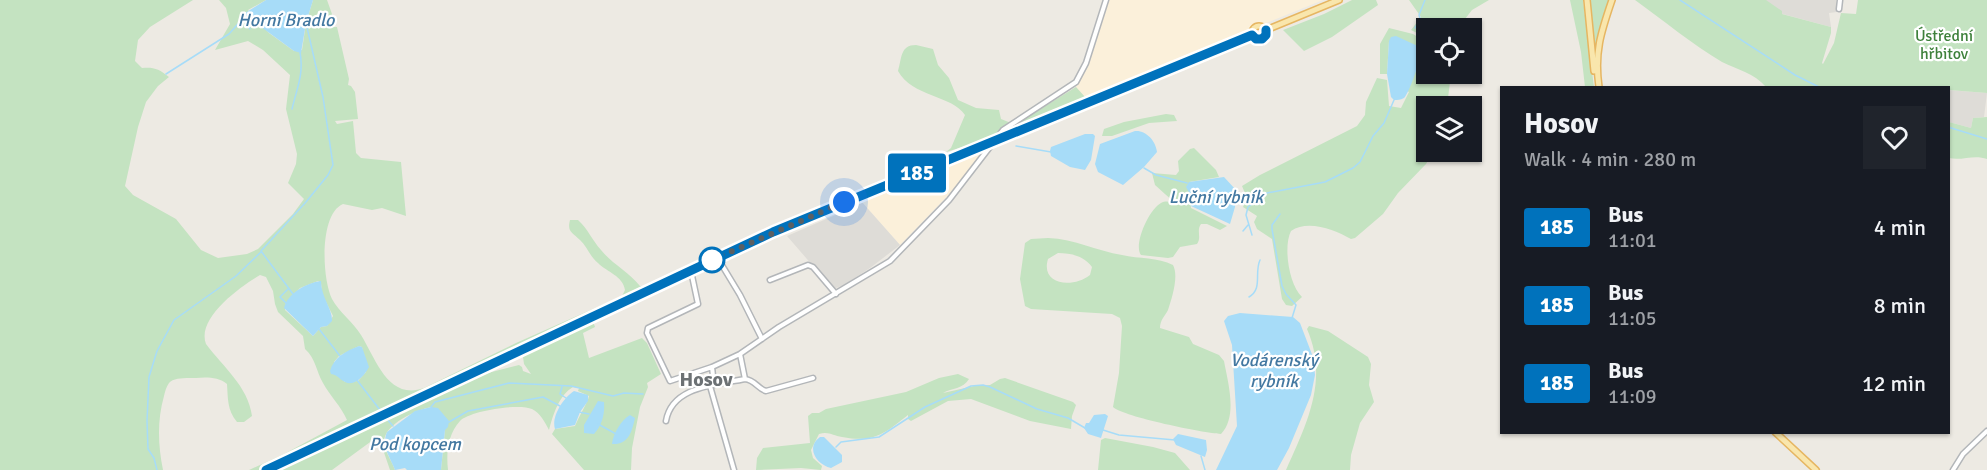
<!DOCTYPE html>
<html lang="en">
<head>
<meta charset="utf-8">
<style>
  body { margin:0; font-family:Signika,sans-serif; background:#20242c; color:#f1f3f6; height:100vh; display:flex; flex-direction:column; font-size:22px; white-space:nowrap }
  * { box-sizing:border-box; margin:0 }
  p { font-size:20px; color:#9ea1a6 }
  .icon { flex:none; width:33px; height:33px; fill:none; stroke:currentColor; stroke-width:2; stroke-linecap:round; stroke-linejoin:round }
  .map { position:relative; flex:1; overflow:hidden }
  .side { position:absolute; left:1500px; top:86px; width:450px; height:348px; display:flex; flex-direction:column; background:#171b24; border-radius:0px; box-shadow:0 2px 4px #0004 }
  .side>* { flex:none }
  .badge { padding:0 12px; border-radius:4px; font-size:21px; line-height:39px }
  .fabs { position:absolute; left:1416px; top:18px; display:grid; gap:12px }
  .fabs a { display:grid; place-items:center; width:66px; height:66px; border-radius:0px; background:#171b24; box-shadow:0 2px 4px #0004; font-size:30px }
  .you { position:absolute; width:30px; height:30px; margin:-15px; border:4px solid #fff; border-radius:50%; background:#1a73e8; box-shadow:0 0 0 9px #1a73e833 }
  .map>.badge { position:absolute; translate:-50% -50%; box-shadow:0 0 0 3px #fff }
  .round { display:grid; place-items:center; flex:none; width:63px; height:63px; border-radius:0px; background:#20242c }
  .summary { display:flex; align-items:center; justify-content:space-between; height:102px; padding:0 24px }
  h1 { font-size:28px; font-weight:800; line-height:45px }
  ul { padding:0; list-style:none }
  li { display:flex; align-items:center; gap:18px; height:78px; padding:0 24px }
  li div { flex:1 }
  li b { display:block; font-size:22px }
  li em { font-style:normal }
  li .badge { min-width:66px; font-weight:700; text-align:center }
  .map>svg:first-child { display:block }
  .commercial { fill:#fbf0da }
  .industrial { fill:#dedcd7 }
  .green { fill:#c4e3c1; fill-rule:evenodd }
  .water { fill:#a7dcf8 }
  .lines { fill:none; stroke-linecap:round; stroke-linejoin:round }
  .stream { stroke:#a7dcf8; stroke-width:1.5 }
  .minor-casing { stroke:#b3b6b9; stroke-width:7 }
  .major-casing { stroke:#e6b662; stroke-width:8 }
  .minor { stroke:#fff; stroke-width:4 }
  .major { stroke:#f9e6ac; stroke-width:5 }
  .line-casing { stroke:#fff; stroke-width:14 }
  .line { stroke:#0072bc; stroke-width:9 }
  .walk { stroke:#5b5f62; stroke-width:6; stroke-dasharray:0 10.8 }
  .stop-dot { fill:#fff; stroke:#0072bc; stroke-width:3 }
  .labels { text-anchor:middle; stroke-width:4.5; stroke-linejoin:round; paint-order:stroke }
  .park-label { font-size:16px; fill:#3e813b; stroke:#fff }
  .water-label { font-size:18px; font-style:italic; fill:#4378a1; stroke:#fff }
  .quarter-label { font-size:20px; font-weight:bold; fill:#6c7174; stroke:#fff }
</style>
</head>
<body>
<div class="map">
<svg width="1987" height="470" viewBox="0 0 1987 470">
  <rect width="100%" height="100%" fill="#edeae3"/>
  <path class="commercial" d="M1109 0H1323L1085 97 1076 87 1088 67Z
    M983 151 956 187 900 245 861 201Z"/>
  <path class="industrial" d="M1764 0H1836L1837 12 1829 13 1831 27 1779 13 1774 11Z
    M1948 90 1987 93 1984 117 1973 118 1971 128 1949 122Z
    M861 201 900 245 870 268 844 285 833 289 787 236 854 207Z"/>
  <path class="green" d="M0 0H193L150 27 138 40 135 61 142 68C154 67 159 69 169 77L158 86 146 102 138 127 125 186 133 195 176 219 201 250 218 258 247 254 258 249 293 214 304 199 288 183 296 164 297 154 286 109 290 75 263 50 248 41 215 50 230 24 226 8 219 0H266L248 10 269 33 294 51 302 50 306 23 313 0H327L332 14 334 27H337L349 79 348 85 351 86 355 92 358 119 335 121 337 124 353 121 356 153 361 158 401 162 406 216 382 208 372 210 343 204C319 214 322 279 332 299 339 312 353 322 361 335 376 359 388 401 424 388L516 343 622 296 625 290C623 276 607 272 598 263 590 257 587 246 580 240 572 232 567 232 570 220H578C588 229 592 240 601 250 612 264 628 271 640 286H643L642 290 259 470H249L284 454 347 420C341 406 330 396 323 383 316 371 316 359 305 349L303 336 278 312 275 304 273 291 266 277 260 275C241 286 196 318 206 344 223 367 248 386 252 416L244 422H237C227 410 228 398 227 384 219 377 206 377 196 378 188 378 174 377 169 383 166 387 165 392 164 396 157 421 158 445 163 470H0ZM318 281 321 283 322 294 333 316 327 326 321 327 313 336 285 310 286 303 300 288ZM359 346 362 347 366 372 358 381 345 382 336 374 334 362 339 356Z
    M1352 0H1376L1378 5 1332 37 1304 51 1283 30 1324 14Z
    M1409 0H1489L1472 10 1458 28H1426V41L1421 35 1411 30 1421 17Z
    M1570 0H1583L1594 87H1585L1581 52Z
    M1590 0H1609L1595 49Z
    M1635 0H1766L1782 11V14L1831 27V33L1822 63 1823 64 1834 43 1841 13 1856 14 1858 0H1987V93L1949 90 1948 87H1766C1754 73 1738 70 1722 62 1692 44 1664 21 1635 0Z
    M1389 28 1413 34 1426 42V74H1451L1447 106H1426V152H1433L1426 164 1398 193 1383 214 1355 238 1351 239C1335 230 1308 219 1291 231 1283 247 1289 285 1302 297L1292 306 1286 305 1282 299 1272 239 1257 229 1254 222 1257 216 1243 207 1247 198 1242 186 1260 175 1357 126 1365 115 1366 102 1377 78 1387 80 1389 106 1401 108 1409 92 1407 91 1417 68 1422 50 1389 41 1387 74H1380V44Z
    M916 45 933 49 938 65 949 78 958 100 976 108 999 110 1001 119 1011 123 995 137 946 152 951 148 965 115C952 95 912 97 898 71 902 58 900 45 916 45Z
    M1076 87 1085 97 1083 100 1004 134 1005 131Z
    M1166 114 1174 115 1177 121 1149 123 1112 136H1102L1104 129 1124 122Z
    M1987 117V159C1974 154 1962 161 1949 158V122L1971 128 1973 118Z
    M1194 148 1216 170 1219 177 1189 182 1191 208 1227 226 1220 230 1207 224H1201C1196 231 1202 237 1197 244L1180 247 1173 257 1168 258 1141 255C1133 245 1149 209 1161 203 1166 200 1170 202 1175 203L1155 185 1152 173 1176 175 1179 171 1178 161 1190 149Z
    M1048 238C1075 239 1097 251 1122 255 1139 259 1158 257 1173 265 1179 276 1172 298 1168 310 1165 316 1160 320 1160 328L1189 337 1193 344 1219 355 1224 361C1228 383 1238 416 1221 434 1204 433 1124 417 1113 407L1119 373 1122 326 1120 318 1112 314 1031 309 1025 306 1020 279 1025 243 1031 239ZM1058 253C1071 253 1084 256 1092 267L1090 275C1074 288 1040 286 1048 259Z
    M593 321 595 327 583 333 589 358 642 338 647 343 661 374 647 383 648 387 640 407 632 448 631 470H584L552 434 555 429 575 426C578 418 588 402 589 396L578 391 579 388 573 387C559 395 553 415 549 430 545 422 540 413 532 409 519 403 469 411 460 421 448 434 446 453 448 470H441L445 430 431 407C417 410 383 424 384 443 385 452 392 461 395 470H390L379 438 377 437 332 470H272L379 420 484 374 519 365 522 367 523 371 531 374 524 364 523 357 525 355Z
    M1309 326 1328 331 1368 357 1371 364 1369 385 1374 402 1360 423 1351 455 1350 470H1286C1307 423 1329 380 1307 329Z
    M958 374 969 379C963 389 952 388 943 393L974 386 990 385 1000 379 1005 378 1073 402 1076 405 1072 416 1071 429 1030 421 971 399 948 401 911 421 908 419V415C884 434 874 443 842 437 833 436 829 431 819 434L811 450 813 458 822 466 821 470 801 468 756 470 757 458 763 448 810 443 808 416 812 413H819L826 409 906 392 939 378Z
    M1105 438 1153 447 1175 453 1190 470H1098L1101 440Z"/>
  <path class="water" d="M266 0H313L306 23 301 53 294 51 246 16 245 13Z
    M1396 36 1422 48V50C1421 58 1409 94 1404 98 1400 100 1398 100 1394 100L1391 97 1387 74 1389 41 1391 37Z
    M1135 131C1146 130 1156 141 1157 152L1144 167 1123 185 1098 172 1095 164 1100 144Z
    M1085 134H1093L1095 136 1091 160 1085 170 1070 167 1051 156 1050 151 1051 147Z
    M1224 177 1236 190 1235 207 1230 224 1191 206 1190 194 1186 187 1189 182Z
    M321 281C321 297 333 310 332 321L327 326 321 327 313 336 284 308C288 293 306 283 321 281Z
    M1240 313 1293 317 1300 323 1313 357 1315 375 1311 395 1289 448 1277 470H1216L1237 426 1232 345 1224 321 1228 316Z
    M359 346 362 347 369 367C365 375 355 387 345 382 339 379 338 375 331 374L330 371C334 357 346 351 359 346Z
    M574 391 588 395V401L580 412 575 425 555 429C551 417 563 398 574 391Z
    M598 401 604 402C605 414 602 425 594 434L584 433V425Z
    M431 407 438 408 449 421 448 427 445 430 441 470H407L405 468 395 470C390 457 381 447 387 432L415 411Z
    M1105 414 1108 416 1101 438 1088 434 1084 428 1086 423H1089L1094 415Z
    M630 415 635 418C632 431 629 445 612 444 613 434 621 420 630 415Z
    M1178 434 1206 440 1207 450 1205 457 1176 445 1173 439Z
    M820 437H824L842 455V462L831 468C817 465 805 448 820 437Z"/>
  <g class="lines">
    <path class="stream" d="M1425 0 1419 15 1426 39
      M1680 0 1795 75 1819 87
      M244 20 250 29
      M1415 28 1419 21
      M166 74 229 34 245 16
      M292 109C297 88 304 74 300 52
      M1948 127 1987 139
      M1016 146 1051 152
      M1144 168 1156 175 1187 183
      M1280 214 1272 225V229L1282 286 1286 294 1296 305 1292 318
      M1243 231 1248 225
      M1252 235 1246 215 1248 207 1267 193 1325 182 1353 168 1360 162 1373 136 1384 123 1394 100
      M293 294 261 251 306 202 328 175 333 165 323 97 306 23
      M1249 297C1263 289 1254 273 1260 260
      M286 303 280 297 288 289
      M319 329 340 356
      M357 380 380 410
      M562 387 560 394 566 398
      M431 407 435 402 509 383 571 386 613 396 624 393 643 394
      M579 412 589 414
      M386 418 393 426
      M449 422 468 411 543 397 560 406
      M598 424 616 434
      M1103 430 1119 435 1175 440
      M836 447 841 442 879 437 925 407 971 386 983 385 990 387 1037 409 1068 418 1085 428
      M1201 456 1205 470
      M157 470 154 458 148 449 147 421 149 377 157 351 174 320 236 276 261 252"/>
    <g class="minor-casing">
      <path id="minor" d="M1839 9 1840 0
        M1262 39 1263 42
        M717 257 740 295 762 339
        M691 271 698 304 648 328 647 333 670 381 712 367 740 354 779 327 890 261 949 200 1003 130 1076 82 1086 63 1106 0
        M770 280 808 265 813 267 836 294
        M740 354 745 379
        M712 367 714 385
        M710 386 734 470
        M666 421C672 386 716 385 745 379 755 380 758 389 766 391L813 378
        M1953 470 1963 454 1987 431"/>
    </g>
    <g class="major-casing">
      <path id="major" d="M1587 0 1594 71
        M1252 33a7 7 0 1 1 14 0a7 7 0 1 1-14 0Z
        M1266 30 1339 0
        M1599 87C1594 53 1601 32 1612 0
        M1775 432 1816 470
        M266 470 717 257 805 218 1252 35"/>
    </g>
    <use href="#minor" class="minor"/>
    <use href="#major" class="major"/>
  </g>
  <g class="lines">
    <g class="line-casing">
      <path id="line" d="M266 470 773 232 1252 35 1256 39H1262L1266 35V30"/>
    </g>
    <use href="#line" class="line"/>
    <path class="walk" d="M712 260 844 202"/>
  </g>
  <circle class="stop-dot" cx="712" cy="260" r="12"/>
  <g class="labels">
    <g class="park-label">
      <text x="1944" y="41">Ústřední<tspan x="1944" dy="18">hřbitov</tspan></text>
    </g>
    <g class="water-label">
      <text x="286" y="26">Horní Bradlo</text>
      <text x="1216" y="203">Luční rybník</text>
      <text x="1274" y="366">Vodárenský<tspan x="1274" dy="21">rybník</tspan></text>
      <text x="415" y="450">Pod kopcem</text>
    </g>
    <g class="quarter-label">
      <text x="706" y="386">Hosov</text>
    </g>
  </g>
</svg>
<div class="fabs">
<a><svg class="icon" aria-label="locate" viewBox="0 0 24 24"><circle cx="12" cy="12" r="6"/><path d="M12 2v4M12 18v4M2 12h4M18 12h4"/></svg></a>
<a><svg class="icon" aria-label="layers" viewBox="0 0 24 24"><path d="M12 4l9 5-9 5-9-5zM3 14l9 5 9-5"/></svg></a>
</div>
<div class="you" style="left:844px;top:202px"></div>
<b class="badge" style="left:917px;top:173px;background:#0072bc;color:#fff">185</b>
<section class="side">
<div class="summary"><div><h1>Hosov</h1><p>Walk · 4 min · 280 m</p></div><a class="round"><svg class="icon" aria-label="heart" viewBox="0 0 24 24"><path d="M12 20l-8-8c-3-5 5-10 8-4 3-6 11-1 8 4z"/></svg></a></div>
<ul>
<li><span class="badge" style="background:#0072bc;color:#fff">185</span><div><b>Bus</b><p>11:01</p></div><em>4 min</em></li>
<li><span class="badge" style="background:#0072bc;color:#fff">185</span><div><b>Bus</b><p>11:05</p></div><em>8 min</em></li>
<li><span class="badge" style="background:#0072bc;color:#fff">185</span><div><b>Bus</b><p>11:09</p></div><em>12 min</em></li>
</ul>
</section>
</div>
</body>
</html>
